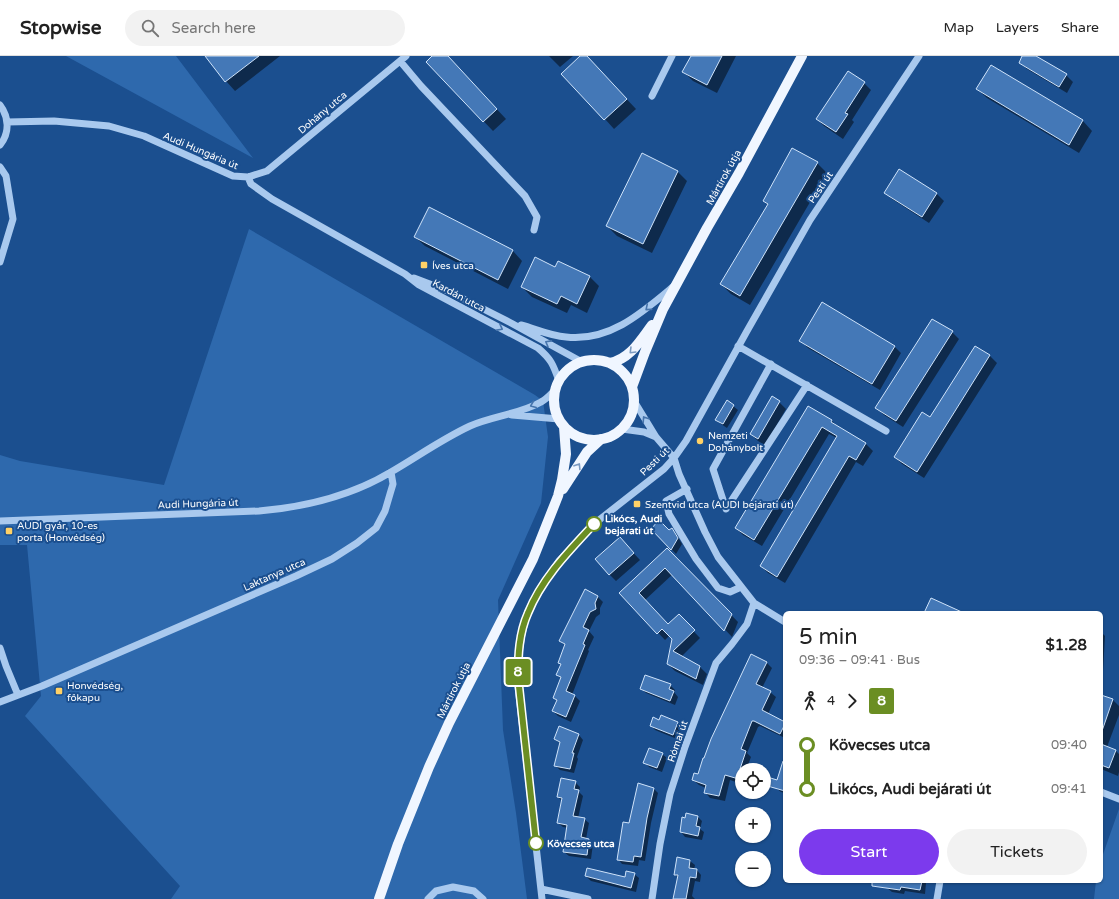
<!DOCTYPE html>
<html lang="en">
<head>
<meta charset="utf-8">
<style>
  body { margin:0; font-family:"Varela Round",sans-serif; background:#f2f2f2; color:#222; height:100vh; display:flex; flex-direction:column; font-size:15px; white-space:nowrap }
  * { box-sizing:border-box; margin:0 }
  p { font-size:13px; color:#767676 }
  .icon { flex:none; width:22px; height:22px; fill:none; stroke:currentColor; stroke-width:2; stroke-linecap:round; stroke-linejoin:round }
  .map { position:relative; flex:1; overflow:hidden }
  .side { position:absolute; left:783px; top:555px; width:320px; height:272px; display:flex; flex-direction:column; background:#fff; border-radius:6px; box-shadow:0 1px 3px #0004 }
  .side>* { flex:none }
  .badge { padding:0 8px; border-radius:3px; font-size:14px; line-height:26px }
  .buttons { position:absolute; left:735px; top:707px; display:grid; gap:8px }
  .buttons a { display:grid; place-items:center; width:36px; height:36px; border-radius:50%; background:#fff; box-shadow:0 1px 3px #0004; font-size:20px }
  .map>.badge { position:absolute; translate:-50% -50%; box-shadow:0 0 0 2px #fff }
  .legs { display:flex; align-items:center; gap:6px; height:44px; padding:0 16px; font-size:13px }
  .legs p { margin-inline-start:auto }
  .headline { display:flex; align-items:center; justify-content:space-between; height:68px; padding:0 16px }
  h1 { font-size:22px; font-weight:600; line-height:30px }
  .action { display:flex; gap:8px; margin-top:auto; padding:8px 16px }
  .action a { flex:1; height:46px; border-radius:24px; background:#7c3aed; color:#fff; font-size:16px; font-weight:600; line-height:46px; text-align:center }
  .action a+a { background:#f2f2f2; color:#222 }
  ul { padding:0 16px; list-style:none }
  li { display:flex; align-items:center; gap:14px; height:44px; font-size:15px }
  li i { display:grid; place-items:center; width:6px; height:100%; margin:0 5px; background:currentColor }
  li i::after { content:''; width:10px; height:10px; margin:-5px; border:3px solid; border-radius:50%; background:#fff }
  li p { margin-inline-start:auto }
  li:first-child i { background:linear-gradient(#0000 50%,currentColor 0) }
  li:last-child i { background:linear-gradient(currentColor 50%,#0000 0) }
  header { display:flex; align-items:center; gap:24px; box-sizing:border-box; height:56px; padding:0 20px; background:#fff; border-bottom:1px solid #e0e0e0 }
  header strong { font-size:19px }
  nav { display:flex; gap:22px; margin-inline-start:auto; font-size:14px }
  .search { width:280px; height:36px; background:#f2f2f2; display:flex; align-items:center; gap:10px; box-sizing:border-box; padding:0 14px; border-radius:22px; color:#767676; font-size:15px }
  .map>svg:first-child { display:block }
  .green { fill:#2e69ad }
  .shadow { fill:#0007 }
  .building { fill:#4478b7; stroke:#cfe3fa }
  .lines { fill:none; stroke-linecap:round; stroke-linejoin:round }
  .minor { stroke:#a9c9ee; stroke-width:7 }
  .major { stroke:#f0f6ff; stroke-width:10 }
  .oneway { stroke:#4674ac }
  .oneway2 { stroke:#7b9ac1 }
  .line-1-casing { stroke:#fff; stroke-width:9 }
  .line-1 { stroke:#6b8e23; stroke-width:6 }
  .poi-dot { fill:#ffd166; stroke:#1b4f8f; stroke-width:1.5 }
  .stop-1-dot { fill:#fff; stroke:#6b8e23; stroke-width:2 }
  .labels { text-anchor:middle; stroke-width:4; stroke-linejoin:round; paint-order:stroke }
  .street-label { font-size:10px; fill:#fff; stroke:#1b4f8f }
  .poi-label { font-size:10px; fill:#fff; stroke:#1b4f8f; text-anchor:start }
  .stop-label { font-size:10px; font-weight:bold; fill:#fff; stroke:#1b4f8f; text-anchor:start }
</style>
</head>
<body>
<header>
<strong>Stopwise</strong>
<div class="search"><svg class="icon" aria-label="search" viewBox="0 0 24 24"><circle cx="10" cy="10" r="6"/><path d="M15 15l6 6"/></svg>Search here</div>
<nav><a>Map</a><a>Layers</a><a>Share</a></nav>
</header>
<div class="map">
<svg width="1119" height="843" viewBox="0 0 1119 843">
  <rect width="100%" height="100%" fill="#1b4f8f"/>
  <path class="green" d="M66 0H176L253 102Z
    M249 173 535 339 543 345 548 381 541 447 498 544 503 674 516 757 527 843H171L180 830 25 660 41 640 27 489H0V399L20 405 164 429Z
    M1119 753V843H1094L1096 825H1101V804Z"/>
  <path class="shadow" d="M207 0H280L235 35 226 25Z
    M433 0H447L506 63 493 75 427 6Z
    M549 0H573L560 11Z
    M581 0H586L636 53 614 73 605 63Z
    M692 0H736L717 37 693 25 684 16Z
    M1024 0H1035L1066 19 1073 26 1067 37 1027 13 1020 6Z
    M991 10 1083 65 1092 75 1079 97 987 42 977 33Z
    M864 27 871 34 852 64 854 66 843 83 824 70 817 63Z
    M793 93 817 107 827 117 750 249 731 238 721 228 768 149 764 145Z
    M899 114 937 138 944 145 929 167 892 143 885 136Z
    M678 116 687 125 652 197 617 180 607 170Z
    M430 152 513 195 522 205 508 233 425 190 415 181Z
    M559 206 590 221 599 230 587 257 571 249 567 257 532 241 522 231 556 212Z
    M933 264 952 276 959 283 903 371 884 359 877 352Z
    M801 285 894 290 901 297 880 334 808 292Z
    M975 291 990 300 997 307 924 422 902 408 895 401 931 362Z
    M779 346 786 353 765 389 758 385 751 378Z
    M733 350 738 354 727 372 721 368 717 363Z
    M809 351 832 365 838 372 866 388 873 395 863 410 856 406 785 527 768 517 761 510 837 382 829 378 762 490 743 479 736 472Z
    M653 473 669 476 672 474 676 478 682 488 676 498Z
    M627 490 640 504 616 525 609 518Z
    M667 493 738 566 732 581 673 518 645 544 668 569 678 559 700 582 681 601 700 611 707 618 703 629 675 615 668 608 673 583 670 579 665 584 620 537Z
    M597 540 603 546 600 552V558L596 561 589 575 594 581 588 594 589 595 572 639 575 640 580 645 571 666 558 660 553 655 557 645 554 642 562 623 557 619 561 609 559 606 566 590 561 585Z
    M1101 576 1105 580 1102 632H1101Z
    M752 599 767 607 772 612 762 632 770 636 776 641 768 658 785 667V682L760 670 758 671 747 697 751 701 746 714H742V728L730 724 725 745 710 742 705 736 706 732 699 729 693 724 699 719Z
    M670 629 675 634 674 636 678 641 675 649 646 637 641 632Z
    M1101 640 1113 644 1119 650V659L1107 691 1116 695 1119 698V716L1118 720 1101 713Z
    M662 661 678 667 682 672 677 683 655 674 651 669 660 665Z
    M559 672 579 679 583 684 577 701 578 703 574 717 560 714 555 709 561 688 555 683Z
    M662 698 667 702 662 716 649 711 645 706Z
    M785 721V734L780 732V734L785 736V737L781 736 776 732Z
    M575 726 580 731 579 736 583 740 578 762 584 763 589 767 586 783 589 784 593 788 591 803 569 800 564 796 568 772 563 771 558 767 562 745 558 741Z
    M654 733 658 737 651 767 645 805 639 804 638 810 622 808 618 803 630 768Z
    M697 760 702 765 700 773 704 776 702 784 685 781 681 776Z
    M677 803 690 805 695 809 694 814H697L701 819 700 826 695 825 692 840 695 843H674L678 822 675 818Z
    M634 818 639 822 636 836 591 825 586 820 625 822Z
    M888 825H924L926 827 925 838 905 835 904 838 892 836 887 832Z"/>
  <path class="building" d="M205 0H259L225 26Z
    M432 0H448L497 53 483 66 426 6Z
    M580 0H587L627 43 604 64 561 18Z
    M691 0H722L707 29 682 16Z
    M1022 0H1036L1067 18 1059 31 1019 7Z
    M991 9 1083 64 1069 89 976 33Z
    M848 15 865 26 845 57 848 58 836 76 816 63Z
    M792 92 818 106 740 240 720 228 768 148 763 145Z
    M642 97 678 115 643 188 606 170Z
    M899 113 937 137 922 161 884 137Z
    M429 151 513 194 498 224 414 181Z
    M535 201 555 211 558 205 590 220 577 248 561 240 557 248 521 231Z
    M822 246 895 290 872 328 799 285Z
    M932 263 953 275 896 365 875 352Z
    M975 290 990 299 917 416 894 401 922 356 930 361Z
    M772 340 780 345 758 383 750 378Z
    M727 344 734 349 723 368 715 364Z
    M808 350 832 364 831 366 866 387 856 404 849 400 777 521 760 510 837 380 822 371 754 484 735 472Z
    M659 464 669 474 672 472 678 482 671 494 651 473Z
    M620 481 634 497 609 519 595 503Z
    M667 492 732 558 724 575 665 512 639 537 668 568 679 558 695 574 673 595 700 610 696 623 667 608 672 583 662 573 657 578 619 537Z
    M585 533 598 540 595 547 596 553 590 556 583 571 589 574 583 588 585 589 566 635 575 639 566 661 552 655 557 644 553 642 561 621 556 619 561 608 558 607 565 588 559 585Z
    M931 542 964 557H924Z
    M751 598 767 606 756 628 771 635 762 654 785 666V668L780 678 754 665H752L741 693 746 695 740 713H742V724L725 719 719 740 704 737 706 729 692 724 694 717 698 718 703 702H704L711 683Z
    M645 619 671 628 669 633 674 635 670 645 640 633Z
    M1101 639 1113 643 1102 675 1101 674Z
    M661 659 678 666 673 679 650 670 653 661 659 664Z
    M559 670 579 678 572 697H574L570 713 554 710 560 686 554 683Z
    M1101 688 1116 694 1109 712 1101 709Z
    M649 692 663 697 657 712 643 707Z
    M783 705 785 706V735L764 729V720L777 724Z
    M561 722 576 725 574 733 579 734 573 760 585 762 581 781 589 783 587 799 563 796 567 769 557 767 562 742 557 741Z
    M638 727 654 732 647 762 641 801 634 800 633 806 617 804 623 766 629 767Z
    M686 757 698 760 696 770 700 771 698 780 680 776 682 761 685 762Z
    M677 801 690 804 689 812 697 813 696 822 690 821 686 843H673L678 819H674Z
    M587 812 625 821 626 815 635 817 631 832 585 820Z
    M872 825H922L920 834 901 831 900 834 872 830Z"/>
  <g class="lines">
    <path class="minor" d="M400 5 421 30 525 140 537 161 534 174
      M652 40 672 0
      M0 49C9 61 10 77 0 89
      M7 66 54 65 109 70 144 80 233 120 248 121 267 115 406 0
      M0 111 6 120 13 163 0 206
      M248 121 251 128 272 143 405 218 419 229 538 292C551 303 553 308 559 325
      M414 222 448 235 511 267 582 306
      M521 269C536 273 550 280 566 281 610 286 643 256 674 230
      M738 290 886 375
      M771 308 713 413 726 453 807 329
      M634 345 656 381 674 402 679 418 705 476 718 501 754 547 785 566
      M512 359 559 363
      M622 373 644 376 656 381
      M687 433 666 445 669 458 696 503 718 532 730 536 741 531
      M0 465 259 455C306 451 351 440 391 416 417 401 442 383 470 370 493 360 520 358 541 346 547 343 551 338 555 334
      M0 592 6 610 18 639
      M0 646 42 630 296 520 332 503 357 487 376 472 385 455 390 438 393 428 391 416
      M1101 736 1119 743
      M541 833 588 843
      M428 843 436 835 453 831 474 835 483 843
      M542 843 517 621 518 602 522 578 527 558 538 537 559 505 594 468 664 413 674 402 686 385 747 275 810 164 919 0
      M652 843 660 788 670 738 685 691 716 607 732 588 747 568 754 547
      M937 843 940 825"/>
    <path class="major" d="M554 344a40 40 0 1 1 80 0a40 40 0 1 1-80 0Z
      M610 307C630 303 640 285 652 269
      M632 331 645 296 663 253 707 172 739 117 802 0
      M563 433 587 396 601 383
      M379 843 398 788 429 711 449 667 533 503 558 440 562 424 566 398 564 371"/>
  </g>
  <defs><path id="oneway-chevron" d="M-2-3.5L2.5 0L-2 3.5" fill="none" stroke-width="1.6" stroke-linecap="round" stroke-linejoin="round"/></defs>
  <g class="oneway">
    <use href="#oneway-chevron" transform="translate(648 252) rotate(140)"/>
    <use href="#oneway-chevron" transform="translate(500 272) rotate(28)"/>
    <use href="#oneway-chevron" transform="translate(548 287) rotate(-151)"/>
    <use href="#oneway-chevron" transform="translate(533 349) rotate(158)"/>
    <use href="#oneway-chevron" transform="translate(645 363) rotate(-123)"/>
  </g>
  <g class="oneway2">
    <use href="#oneway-chevron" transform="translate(632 295) rotate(135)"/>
    <use href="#oneway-chevron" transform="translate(578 410) rotate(-58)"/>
  </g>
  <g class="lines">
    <g class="line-1-casing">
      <path id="line-1" d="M536 787 518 621C518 600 519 577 528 557 542 522 569 495 594 468"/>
    </g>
    <use href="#line-1" class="line-1"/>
  </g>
  <g class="poi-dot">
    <rect x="420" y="205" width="8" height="8" rx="2"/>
    <circle cx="700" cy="385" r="4"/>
    <rect x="633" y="444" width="8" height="8" rx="2"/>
    <rect x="5" y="471" width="8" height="8" rx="2"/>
    <rect x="55" y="631" width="8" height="8" rx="2"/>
  </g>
  <g class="stop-1-dot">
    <circle cx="594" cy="468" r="7"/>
    <circle cx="536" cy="787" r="7"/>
  </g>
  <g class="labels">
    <g class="street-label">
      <text transform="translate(322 56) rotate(-40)" y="4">Dohány utca</text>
      <text transform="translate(201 94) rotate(23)" y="4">Audi Hungária út</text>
      <text transform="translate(723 121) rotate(-61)" y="4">Mártírok útja</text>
      <text transform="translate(820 131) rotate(-56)" y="4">Pesti út</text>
      <text transform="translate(459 239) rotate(28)" y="4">Kardán utca</text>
      <text transform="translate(654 405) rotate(-44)" y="4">Pesti út</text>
      <text transform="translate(198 447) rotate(-2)" y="4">Audi Hungária út</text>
      <text transform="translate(274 518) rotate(-24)" y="4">Laktanya utca</text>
      <text transform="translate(453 634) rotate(-63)" y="4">Mártírok útja</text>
      <text transform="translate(677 685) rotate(-71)" y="4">Római út</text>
    </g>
    <g class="poi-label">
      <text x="432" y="213">Íves utca</text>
      <text x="708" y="383">Nemzeti<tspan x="708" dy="12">Dohánybolt</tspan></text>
      <text x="645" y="452">Szentvid utca (AUDI bejárati út)</text>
      <text x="17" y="473">AUDI gyár, 10-es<tspan x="17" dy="12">porta (Honvédség)</tspan></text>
      <text x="67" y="633">Honvédség,<tspan x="67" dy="12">főkapu</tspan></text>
    </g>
    <g class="stop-label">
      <text x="605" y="466">Likócs, Audi<tspan x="605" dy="12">bejárati út</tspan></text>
      <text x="547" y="791">Kövecses utca</text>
    </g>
  </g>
</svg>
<div class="buttons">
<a><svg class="icon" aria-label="locate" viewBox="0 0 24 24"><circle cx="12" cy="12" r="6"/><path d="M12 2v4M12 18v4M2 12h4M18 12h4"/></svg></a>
<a>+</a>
<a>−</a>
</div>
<b class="badge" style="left:518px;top:616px;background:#6b8e23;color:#fff">8</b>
<section class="side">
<div class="headline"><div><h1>5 min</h1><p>09:36 – 09:41 · Bus</p></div><b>$1.28</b></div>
<div class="legs"><svg class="icon" aria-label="walk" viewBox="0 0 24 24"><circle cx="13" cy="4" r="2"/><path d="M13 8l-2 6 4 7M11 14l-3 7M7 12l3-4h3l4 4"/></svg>4<svg class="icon" aria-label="forward" viewBox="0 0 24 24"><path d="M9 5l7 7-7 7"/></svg><b class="badge" style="background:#6b8e23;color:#fff">8</b></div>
<ul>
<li><i style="color:#6b8e23"></i><b>Kövecses utca</b><p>09:40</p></li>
<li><i style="color:#6b8e23"></i><b>Likócs, Audi bejárati út</b><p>09:41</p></li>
</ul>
<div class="action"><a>Start</a><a>Tickets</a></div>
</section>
</div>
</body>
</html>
